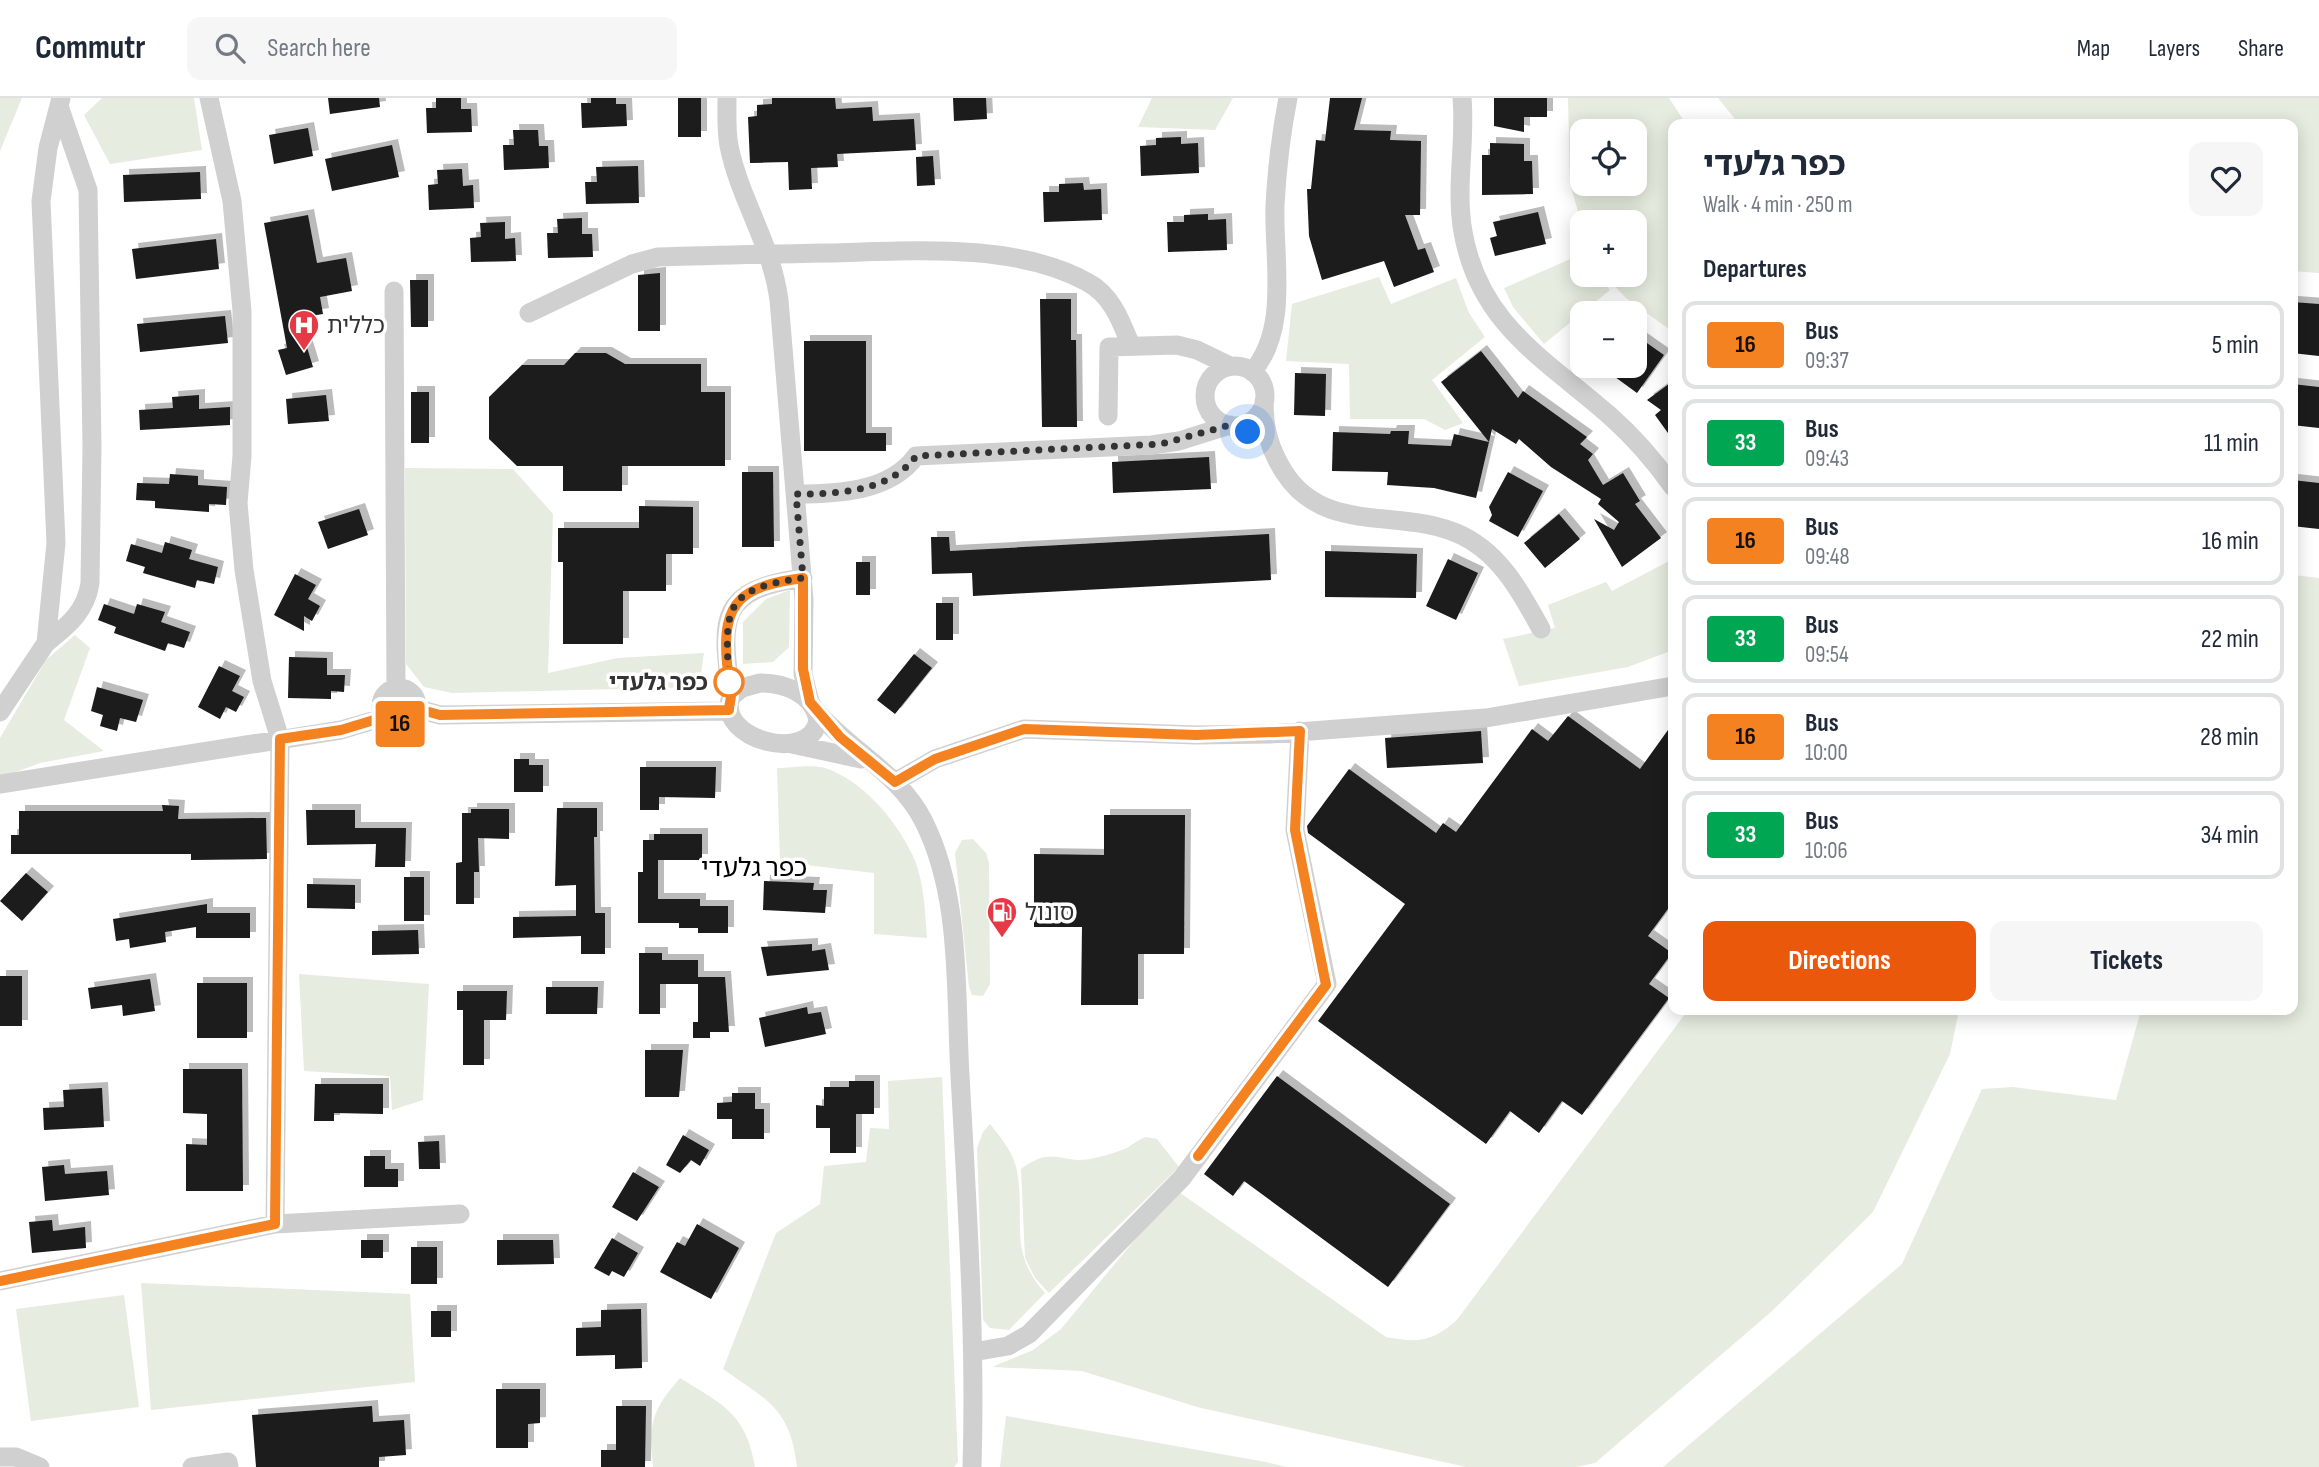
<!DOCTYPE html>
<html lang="en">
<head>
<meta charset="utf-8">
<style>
  body { margin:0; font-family:"Sofia Sans Condensed","Noto Sans Hebrew",sans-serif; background:#f6f6f7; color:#1f2937; height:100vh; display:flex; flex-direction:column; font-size:26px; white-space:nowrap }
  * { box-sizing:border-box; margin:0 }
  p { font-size:23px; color:#747a83 }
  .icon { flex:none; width:38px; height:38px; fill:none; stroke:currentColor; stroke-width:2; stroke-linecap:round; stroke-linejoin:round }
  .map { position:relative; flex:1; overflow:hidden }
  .sheet { position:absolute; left:1668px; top:21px; width:630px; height:896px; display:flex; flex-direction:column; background:#fff; border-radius:14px; box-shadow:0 4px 18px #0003 }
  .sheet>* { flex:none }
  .badge { padding:0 14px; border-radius:5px; font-size:24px; line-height:46px }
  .fabs { position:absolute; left:1570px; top:21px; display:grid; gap:14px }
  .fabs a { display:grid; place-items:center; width:77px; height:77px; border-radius:14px; background:#fff; box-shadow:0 4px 18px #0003; font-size:35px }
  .you { position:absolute; width:35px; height:35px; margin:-18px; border:5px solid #fff; border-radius:50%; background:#1a73e8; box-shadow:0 0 0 10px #1a73e833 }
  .map>.badge { position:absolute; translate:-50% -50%; box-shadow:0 0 0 4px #fff }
  h2 { padding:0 35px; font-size:26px; line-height:63px }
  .round { display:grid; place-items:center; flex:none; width:74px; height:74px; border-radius:14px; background:#f6f6f7 }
  .headline { display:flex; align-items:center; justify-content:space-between; height:119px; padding:0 35px }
  h1 { font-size:33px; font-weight:700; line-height:52px }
  .button { display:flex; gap:14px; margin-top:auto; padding:14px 35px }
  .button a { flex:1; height:80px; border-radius:14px; background:#ea580c; color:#fff; font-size:28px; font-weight:700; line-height:80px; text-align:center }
  .button a+a { background:#f6f6f7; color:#1f2937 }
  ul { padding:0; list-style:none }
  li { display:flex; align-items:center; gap:21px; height:88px; margin:0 14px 10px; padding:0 21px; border:4px solid #e0e1e3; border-radius:14px }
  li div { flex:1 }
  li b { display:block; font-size:26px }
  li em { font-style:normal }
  li .badge { min-width:77px; font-weight:700; text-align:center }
  header { display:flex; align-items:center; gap:42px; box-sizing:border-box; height:98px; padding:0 35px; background:#fff; border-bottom:2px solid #e0e1e3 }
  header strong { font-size:33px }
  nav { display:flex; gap:38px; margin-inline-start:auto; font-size:24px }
  .search { width:490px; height:63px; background:#f6f6f7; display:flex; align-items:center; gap:18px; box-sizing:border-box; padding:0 24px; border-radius:14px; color:#747a83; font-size:26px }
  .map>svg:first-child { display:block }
  .green { fill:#e6ecdf; fill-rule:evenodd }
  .building { fill:#1a1a1a; filter:url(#shadow) }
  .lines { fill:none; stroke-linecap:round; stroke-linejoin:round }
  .minor { stroke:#d0d0d0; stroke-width:19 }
  .line-casing { stroke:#fff; stroke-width:16 }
  .line { stroke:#f58220; stroke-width:10 }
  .walk { stroke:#333; stroke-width:7; stroke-dasharray:0 12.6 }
  .stop-dot { fill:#fff; stroke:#f58220; stroke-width:3.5 }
  .labels { text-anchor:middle; stroke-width:7; stroke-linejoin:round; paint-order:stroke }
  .poi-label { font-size:23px; fill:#333; stroke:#fff; text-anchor:start }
  .stop-label { font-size:23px; font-weight:bold; fill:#333; stroke:#fff; text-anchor:end }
  .quarter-label { font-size:26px; fill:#000; stroke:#fff }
</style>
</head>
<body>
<header>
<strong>Commutr</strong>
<div class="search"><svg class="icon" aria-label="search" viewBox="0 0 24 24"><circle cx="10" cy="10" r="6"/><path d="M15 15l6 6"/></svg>Search here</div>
<nav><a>Map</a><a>Layers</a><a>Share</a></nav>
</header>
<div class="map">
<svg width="2319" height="1369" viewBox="0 0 2319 1369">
  <defs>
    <filter id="shadow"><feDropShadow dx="6" dy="-6" stdDeviation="0" flood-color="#0004"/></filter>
  </defs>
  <rect width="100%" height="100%" fill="#fff"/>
  <path class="green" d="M0 0H22L0 53Z
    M102 0H194L202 52 110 66 84 17Z
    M1152 0H1233L1215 32 1138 29Z
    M1568 0H1669L1686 26H1673V234L1626 200 1604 177H1634V124H1582V127L1570 86ZM1582 33H1634V86H1582Z
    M1718 0H2319V175L2293 173 2292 26H1739Z
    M1582 156V177H1598L1610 192 1544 246 1513 209 1504 190Z
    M1379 179 1391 206 1456 180 1469 215 1485 239 1432 282 1463 325 1445 332 1424 321H1350L1349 266 1286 263 1292 206Z
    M405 370 513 371 553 416 548 575 618 560 704 555 699 589 452 595 424 589 406 566Z
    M1673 461V552L1628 569 1519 588 1503 541 1555 530 1548 507 1606 484 1612 493Z
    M2293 477 2319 480V1369H1663L1902 1166 1982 991 2013 989 2116 1002 2141 912H2292Z
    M790 492 789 549 773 564 743 566V524L766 501Z
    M75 537 90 550 64 622 104 653 40 665 0 680V640L46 562Z
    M777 670C791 670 811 666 825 670 862 682 895 721 912 756 924 780 925 813 927 840L874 836V775L780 764Z
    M973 741 986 755 989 765 990 886 983 898 972 897 969 889 955 755 962 742Z
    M299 876 429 886 423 1002 392 1012 390 978 304 973Z
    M1688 912H1959L1950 956 1873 1114 1771 1214 1595 1365 1576 1369H1466L1197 1309 1082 1273 992 1269 1033 1252 1061 1231 1176 1092 1386 1239C1418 1245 1431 1244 1456 1223Z
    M942 979 958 1364 954 1369H797C790 1310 768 1303 723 1271L776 1135 820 1106 824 1068 866 1064 870 1030 889 1031 888 983Z
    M990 1026C1001 1040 1014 1055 1017 1073 1026 1123 1007 1152 1045 1195L1009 1232 990 1230 983 1222 977 1050 983 1034Z
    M1146 1039 1157 1041 1179 1069 1049 1195 1035 1180 1025 1160 1021 1071C1054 1047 1059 1066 1090 1061 1100 1059 1112 1056 1122 1052 1131 1049 1136 1042 1146 1039Z
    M141 1185 410 1196 415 1284 151 1312Z
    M124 1197 139 1309 31 1323 16 1211Z
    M680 1280C723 1307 746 1315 755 1369H653C649 1324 651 1314 680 1280Z
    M1006 1318 1266 1364 1287 1369H1000Z"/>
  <path class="building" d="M328 0H379L380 9 330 16Z
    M436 0H461V11H471L472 34 427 35 426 10H436Z
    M591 0H616V6H626L627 28 582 30 581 5H591Z
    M678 0H701V39H678Z
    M772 0H835L836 11 872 9 873 23 914 21 916 52 837 56 838 69 811 70 812 91 789 92 788 64 750 65 748 19 757 18V7L772 6Z
    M953 0H986L987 21 954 23Z
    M1330 0H1362L1354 32 1391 33 1390 42 1421 43 1420 117H1405L1418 152 1425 150 1434 174 1394 189 1384 163 1322 182 1309 138 1307 91H1311L1316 42 1325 43Z
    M1494 0H1547V19H1524V34L1494 28Z
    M308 30 313 58 274 66 269 37Z
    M513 32H538L539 48H548L549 70 504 72 503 47H514Z
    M1181 39V46L1198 45 1199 75 1141 78 1140 48 1156 47V40Z
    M1490 45 1524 46V63H1532L1533 96 1482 97V57H1490Z
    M392 47 399 79 332 93 325 61Z
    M933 58 935 87 917 88 916 59Z
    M638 68 639 105 586 106 585 84H597L596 69Z
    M462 71 463 88 473 87 474 110 429 112 428 87 438 86 437 72Z
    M200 74 201 101 124 104 123 77Z
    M1083 85 1084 92 1101 91 1102 122 1044 124 1043 94H1059V86Z
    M1538 114 1546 146 1495 158 1490 140 1497 138 1493 124Z
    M1208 116V122L1226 121 1227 152 1168 154 1167 124H1184V117Z
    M308 117 317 165 346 160 352 193 320 199 323 216 298 220 313 269 286 277 278 252 287 250 264 125Z
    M582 120V136H592L593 159 548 160 547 135H558L557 121Z
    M505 124V141L515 140 516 163 471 164 470 140 481 139 480 125Z
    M216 141 219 171 136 181 132 151Z
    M660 175V233H638V177Z
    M410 182H428V229H411Z
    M1040 201H1071V242H1076L1077 329H1042Z
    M2292 204 2319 206V258L2292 255Z
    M225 218 228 245 140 254 137 226Z
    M1634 236 1664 257 1637 295 1600 268H1634Z
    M804 243H866V335H886V353H804Z
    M1481 253 1518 300 1523 293 1587 339 1580 346 1593 356 1588 362 1603 387 1623 375 1640 403 1635 406 1661 440 1622 469 1594 421 1614 432 1619 424 1598 406 1601 401 1551 369 1519 341 1516 346 1492 331 1489 344 1441 284Z
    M575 255H606L625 266H701V294H725V368H622V393H563V368H517L489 341V299L522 267H564Z
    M1295 275 1326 276 1325 318 1294 317Z
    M1673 283V342L1655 317 1661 312 1647 302Z
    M2292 286 2319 289V330L2292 327Z
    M411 294H429V345H411Z
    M199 297V311L230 309V327L140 332 139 312 173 310 172 299Z
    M326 297 329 323 288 326 286 301Z
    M1391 333H1409L1408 346 1451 348 1454 336 1489 344 1476 400 1434 390 1387 387 1388 374 1332 373 1333 334 1390 336Z
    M1209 359 1211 391 1113 395 1112 364Z
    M742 374H773L774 449H742Z
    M1508 374 1543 393 1518 439 1489 423 1492 417 1489 409Z
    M170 376 198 378V387L227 389 226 407 209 406V414L155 410V403L136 402 137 385 169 386Z
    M2292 382 2319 385V431L2292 428Z
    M639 408 693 409V456H666V493H623V546H563V464H558V430H639Z
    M359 411 368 437 328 451 318 424Z
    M1559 416 1580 441 1545 470 1524 445Z
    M1269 436 1271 482 973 498 972 475 932 476 931 439H949L950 453Z
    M165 444 192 452 189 461 218 469 214 486 197 482 195 490 143 475 145 469 126 463 131 446 162 455Z
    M1325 453 1417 456 1416 500 1325 499Z
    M1448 461 1478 475 1456 522 1426 508Z
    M856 464H870V497H856Z
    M295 476 316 487 308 501 320 508 312 523 304 518V533L274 517Z
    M936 505H953V542H936Z
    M104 506 134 516 137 506 165 514 161 524 190 534 184 550 168 545 165 553 114 535 116 529 98 522Z
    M914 556 932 570 895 616 877 602Z
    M289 559 327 560V577H345L344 594 331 593V601L288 600Z
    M219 568 240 578 232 593 244 599 236 614 226 609 220 621 198 609Z
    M97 589 143 602 136 624 120 620 117 633 100 628 103 617 91 613Z
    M1568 618 1640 671 1673 625V804L1648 838 1672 855 1649 886 1669 900 1582 1017 1562 1003 1539 1035 1510 1013 1486 1046 1318 923 1405 806 1308 735 1307 728 1349 671 1436 735 1443 725 1456 734 1532 631 1548 643Z
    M1481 633 1483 665 1387 670 1385 640Z
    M514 661H529V667H543V694H514Z
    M640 669H716L715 700 659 699V712H640Z
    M162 707 179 708 178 721 266 720 267 761 191 762V756H11V737H19V713H163Z
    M557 710H597V739H594L595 815H605V856H581V838L513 840V819L576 818V787L555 788Z
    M471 711H509V741L478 740 479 774H474V806H456V765L462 764V715H471Z
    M306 712H355V730H406L405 769H375L376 746 307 747Z
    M1104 717H1185L1184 856H1138V907H1081L1082 829H1034V756L1104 757Z
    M654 736H702V762H658V801H700V808H728V835H698V830H679V825H638V774H643V742H654Z
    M26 775 48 794 22 823 0 803Z
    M404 779H424V823H404Z
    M764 783 814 785 813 792H827L825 815 763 812Z
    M307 786 355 787V811L307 810Z
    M207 806V815H250V840H196V829L165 834 166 844 130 850 129 841 116 843 113 821Z
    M418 832 419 856 372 857V833Z
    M812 846V853L825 851 829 872 767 878 761 849Z
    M639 855H662V862H698V879H725L729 934H710V940H693V924H698V886H660V916H639Z
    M0 878H22V928H0Z
    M150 881 155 913 123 918 122 907 91 911 88 890Z
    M197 885H247V940H197Z
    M546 889H598L597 916H546Z
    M457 893H507L506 922H484V967H463V912H457Z
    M807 909 808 916 821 914 826 936 765 949 759 920Z
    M645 952H683L679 999H645Z
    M183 971H242L243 1093H186V1046L207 1047V1016L183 1015Z
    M1277 978 1450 1106 1388 1189 1244 1083 1233 1098 1204 1076Z
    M849 983H874V1016H856V1055H830V1030H816V1007L824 1008V989H849Z
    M315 986H383V1016L334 1015V1023H314Z
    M102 990 104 1029 44 1032 43 1010 64 1009 63 992Z
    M732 995H755V1011H764V1041H732V1021H717V1005L732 1004Z
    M683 1037 709 1052 700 1068 691 1062 680 1075 666 1067Z
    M439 1043 440 1071H419L418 1044Z
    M364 1058H385V1071H398V1089H364Z
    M64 1067 65 1076 107 1073 109 1097 45 1103 42 1069Z
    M633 1074 659 1089 637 1123 612 1109Z
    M52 1122 53 1133 85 1129 86 1150 32 1155 29 1124Z
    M697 1126 739 1150 711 1201 660 1174 677 1144 685 1148Z
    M612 1140 638 1155 624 1179 612 1173 609 1178 594 1170Z
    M361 1142H383V1160H361Z
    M497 1142H553L554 1166 497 1167Z
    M411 1149H437V1186H411Z
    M641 1211 642 1270 615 1271V1257L576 1258V1230L601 1229V1212Z
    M431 1213H451V1239H431Z
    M496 1291H540V1325L528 1326V1350H496Z
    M372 1308 373 1324 404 1322 406 1357 379 1359V1369H256L252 1317Z
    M616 1308H646L645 1369H601V1352H616Z"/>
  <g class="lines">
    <path class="minor" d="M209 0 232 103 242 213V358L238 405 244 472 262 583 280 641 275 1126
      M727 0C727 16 726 32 729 48 740 102 771 144 779 202L804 502 803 576 810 604
      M1462 0C1466 45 1455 89 1463 134 1479 226 1545 261 1609 317 1634 339 1654 362 1673 389
      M394 193 396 590
      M529 215 632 166 658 159C715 157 772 156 829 155 909 153 1015 144 1087 184 1112 197 1121 223 1131 248
      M1205 298a30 30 0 1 1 60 0a30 30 0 1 1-60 0Z
      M1252 274C1290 231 1273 159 1275 107 1277 71 1281 35 1288 0
      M1264 303C1264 330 1269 350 1284 374 1325 439 1404 408 1463 438 1501 457 1522 496 1541 531
      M1108 318 1109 249 1177 247 1197 252 1230 268
      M796 396C837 396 890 394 916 358L1152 347 1179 343 1230 327
      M46 545C67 528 86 514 90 485L92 348 88 92 59 8
      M760 585C784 585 813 595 818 622 811 667 715 641 731 599L742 590Z
      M381 608a18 18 0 1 1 36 0a18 18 0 1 1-36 0Z
      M731 599C722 523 715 492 803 480
      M418 611 440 617 729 613
      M816 613C849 652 899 675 923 722 962 798 955 894 960 977 967 1108 976 1238 972 1369
      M0 614 46 545 56 445 41 103 48 50 61 0
      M792 646 861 661
      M895 684 935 661 1024 631 1196 637 1270 636 1486 620 1673 588
      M0 686 341 632 385 619
      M0 1183 275 1126 460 1116
      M973 1254 1008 1248 1029 1236 1182 1080 1327 886 1295 732 1300 633
      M0 1359H16L40 1369
      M192 1369 228 1364 229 1369"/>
  </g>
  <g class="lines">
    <g class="line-casing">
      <path id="line" d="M0 1183 275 1126 280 641 341 632 384 619C397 631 412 627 418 611L440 617 729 612C729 607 731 602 731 597 731 586 728 575 727 565 721 501 744 488 803 480V571L810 604 840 639 895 684 935 661 1024 631 1196 637 1300 633 1295 732 1326 887 1198 1058"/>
    </g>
    <use href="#line" class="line"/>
    <path class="walk" d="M729 584C725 511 722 491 803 480L796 396C837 396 890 394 916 358L1161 346 1230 327 1248 334"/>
  </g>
  <defs>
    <g id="hospital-pin" transform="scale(1.575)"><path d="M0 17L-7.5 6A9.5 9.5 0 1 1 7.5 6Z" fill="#e63946" stroke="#fff"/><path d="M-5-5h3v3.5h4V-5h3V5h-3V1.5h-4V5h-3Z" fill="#fff"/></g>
    <g id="fuel-pin" transform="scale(1.575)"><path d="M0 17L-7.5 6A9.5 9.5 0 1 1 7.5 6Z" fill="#e63946" stroke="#fff"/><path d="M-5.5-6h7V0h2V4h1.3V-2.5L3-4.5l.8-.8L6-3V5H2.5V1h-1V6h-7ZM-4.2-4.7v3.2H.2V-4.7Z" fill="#fff"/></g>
  </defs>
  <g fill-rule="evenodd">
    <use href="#hospital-pin" x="304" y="227"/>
    <use href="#fuel-pin" x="1002" y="814"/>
  </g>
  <circle class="stop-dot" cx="729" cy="584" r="14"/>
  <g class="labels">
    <g class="poi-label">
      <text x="327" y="235">כללית</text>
      <text x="1025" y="822">סונול</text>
    </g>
    <g class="stop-label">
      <text x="708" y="592">כפר גלעדי</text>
    </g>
    <g class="quarter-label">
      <text x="754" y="778">כפר גלעדי</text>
    </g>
  </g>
</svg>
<div class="fabs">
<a><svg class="icon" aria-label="locate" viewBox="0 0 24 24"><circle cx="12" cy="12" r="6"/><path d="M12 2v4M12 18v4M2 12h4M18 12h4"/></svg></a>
<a>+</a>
<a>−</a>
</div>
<div class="you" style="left:1248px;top:334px"></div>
<b class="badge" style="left:400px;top:626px;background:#f58220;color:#111">16</b>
<section class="sheet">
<div class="headline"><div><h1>כפר גלעדי</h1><p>Walk · 4 min · 250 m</p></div><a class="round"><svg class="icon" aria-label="heart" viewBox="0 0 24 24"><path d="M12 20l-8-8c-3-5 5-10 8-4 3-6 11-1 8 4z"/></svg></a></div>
<h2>Departures</h2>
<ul>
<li><span class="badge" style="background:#f58220;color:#111">16</span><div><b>Bus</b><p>09:37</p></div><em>5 min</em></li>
<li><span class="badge" style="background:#00a651;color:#fff">33</span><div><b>Bus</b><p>09:43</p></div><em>11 min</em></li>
<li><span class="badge" style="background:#f58220;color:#111">16</span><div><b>Bus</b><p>09:48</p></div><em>16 min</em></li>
<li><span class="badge" style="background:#00a651;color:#fff">33</span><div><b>Bus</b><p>09:54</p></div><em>22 min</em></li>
<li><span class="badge" style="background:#f58220;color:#111">16</span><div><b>Bus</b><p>10:00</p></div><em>28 min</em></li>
<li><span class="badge" style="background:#00a651;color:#fff">33</span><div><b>Bus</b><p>10:06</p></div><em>34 min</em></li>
</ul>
<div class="button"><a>Directions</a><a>Tickets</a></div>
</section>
</div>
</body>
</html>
